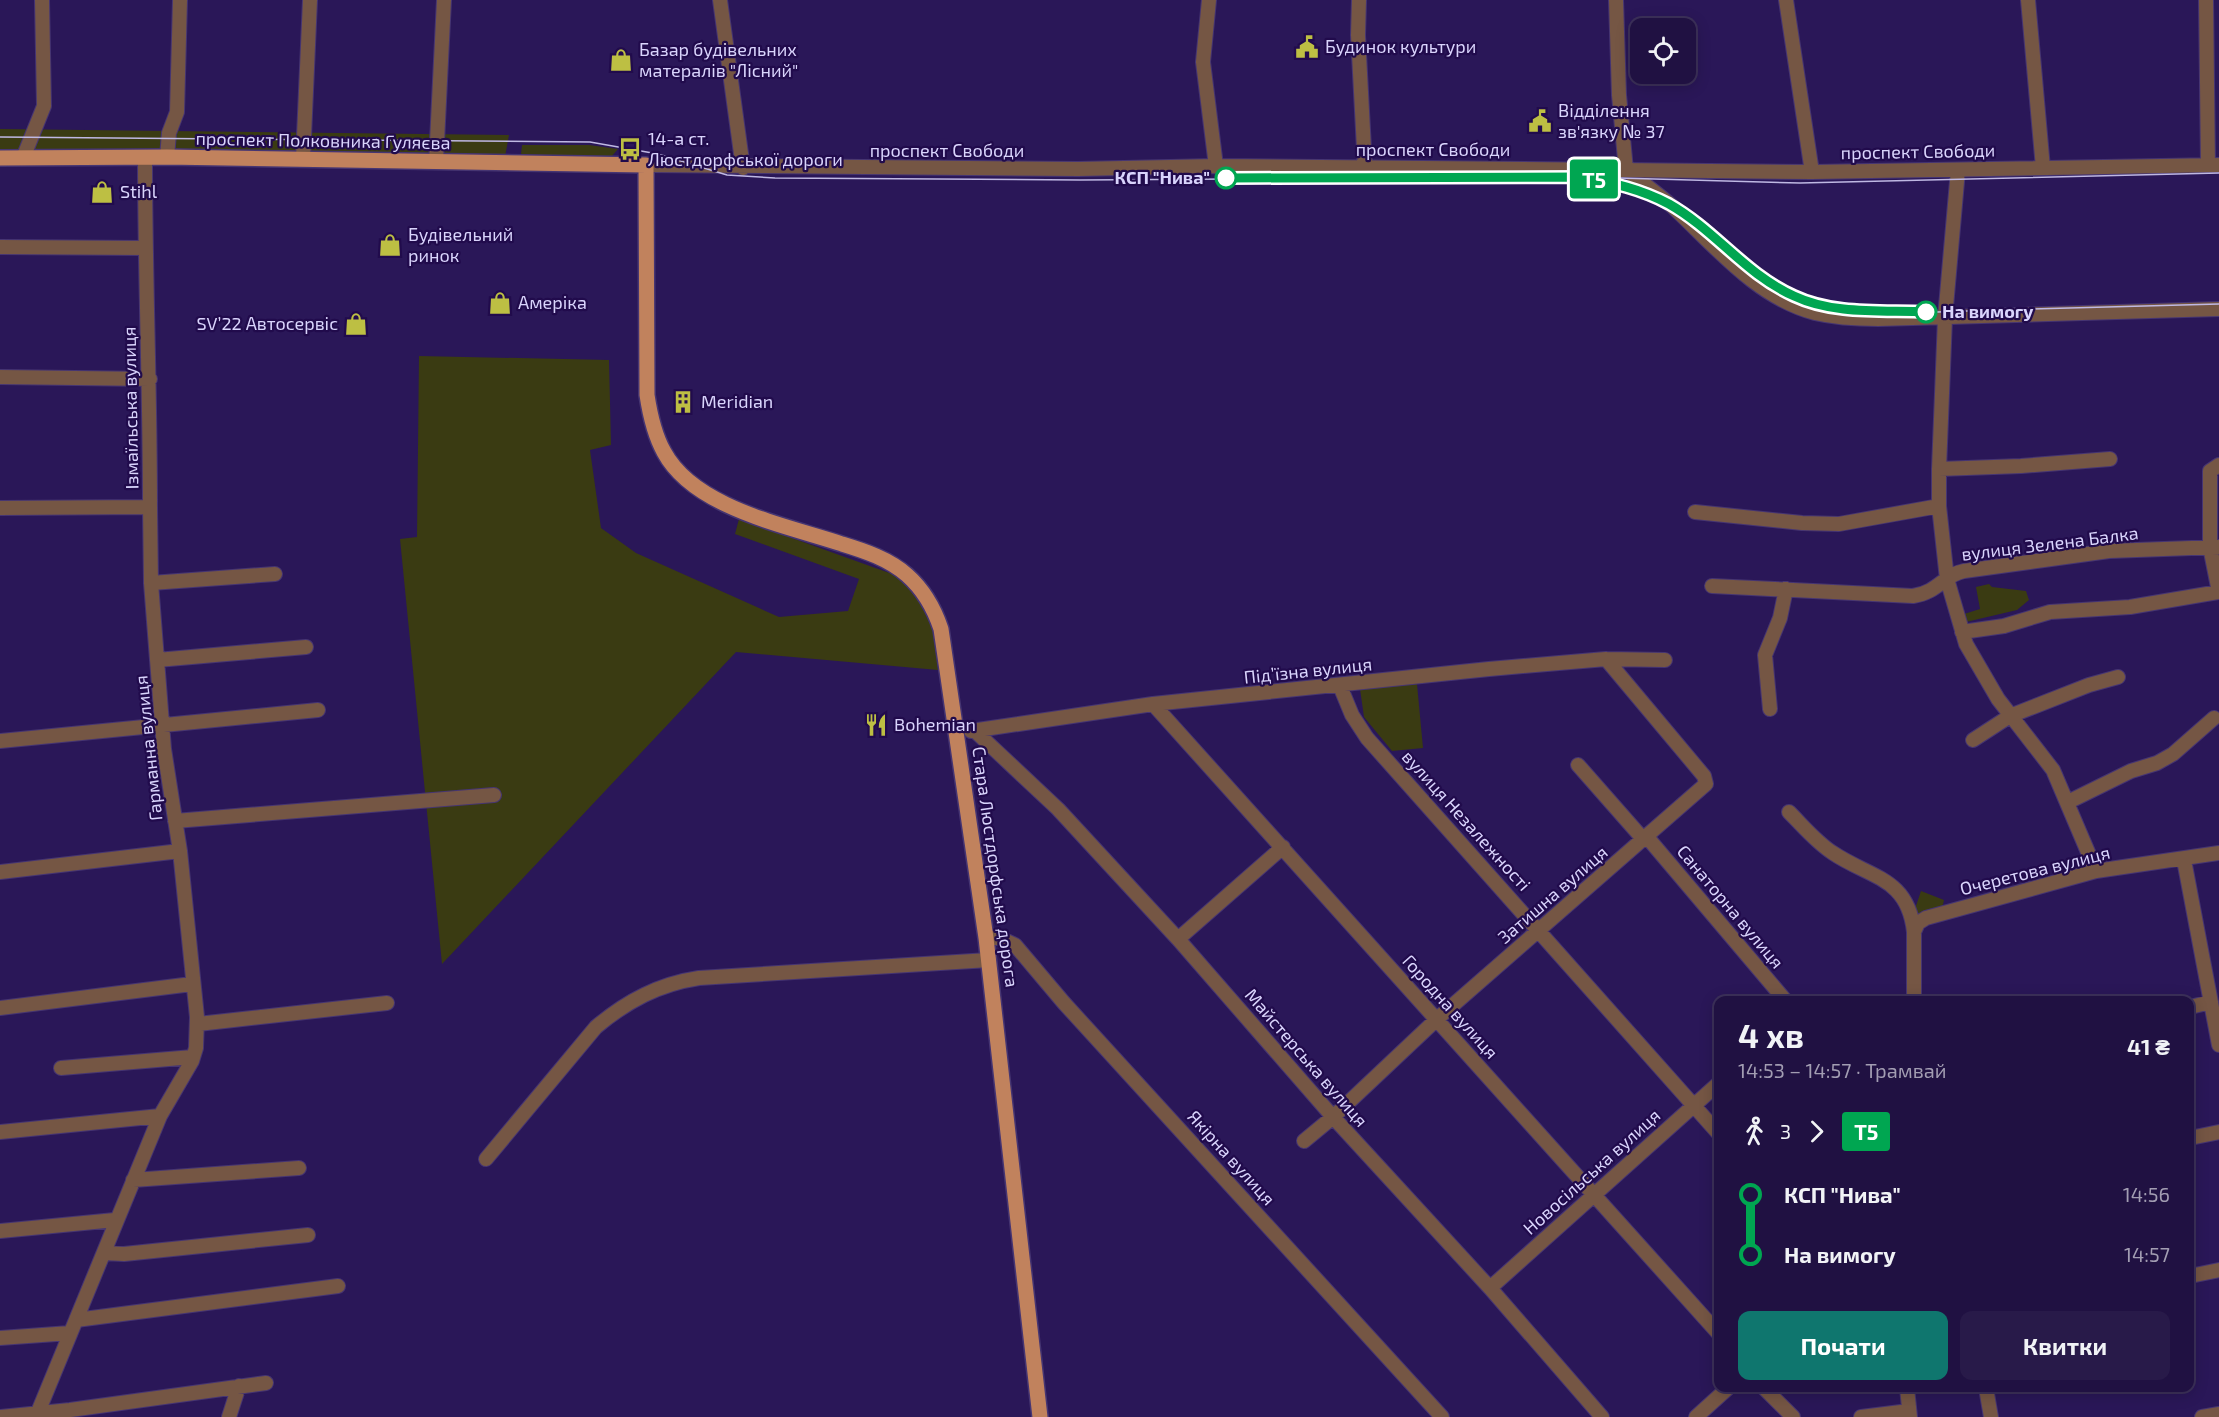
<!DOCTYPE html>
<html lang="uk">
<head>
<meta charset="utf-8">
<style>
  body { margin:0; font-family:"Exo 2",sans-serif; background:#281a49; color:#f1f3f6; height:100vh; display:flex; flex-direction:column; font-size:22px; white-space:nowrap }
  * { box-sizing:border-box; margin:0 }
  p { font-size:20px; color:#a29db2 }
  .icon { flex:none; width:33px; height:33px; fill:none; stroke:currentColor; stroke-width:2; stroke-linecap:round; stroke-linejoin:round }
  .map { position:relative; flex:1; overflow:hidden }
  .details { position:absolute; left:1714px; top:996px; width:480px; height:396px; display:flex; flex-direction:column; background:#201142; border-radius:12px; box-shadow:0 3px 15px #0003,0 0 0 2px #3d315b }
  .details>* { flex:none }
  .badge { padding:0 12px; border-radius:4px; font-size:21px; line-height:39px }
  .fabs { position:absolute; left:1630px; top:18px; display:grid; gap:12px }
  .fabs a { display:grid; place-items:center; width:66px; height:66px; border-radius:12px; background:#201142; box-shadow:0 3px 15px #0003,0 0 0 2px #3d315b; font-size:30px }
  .map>.badge { position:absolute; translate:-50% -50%; box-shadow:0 0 0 3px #fff }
  .legs { display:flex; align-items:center; gap:9px; height:66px; padding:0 24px; font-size:20px }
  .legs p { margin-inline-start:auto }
  .head { display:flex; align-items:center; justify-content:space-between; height:102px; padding:0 24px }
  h1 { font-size:33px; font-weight:700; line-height:45px }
  .cta { display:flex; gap:12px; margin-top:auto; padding:12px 24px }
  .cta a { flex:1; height:69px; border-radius:12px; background:#0f766e; color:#fff; font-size:24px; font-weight:700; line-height:69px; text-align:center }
  .cta a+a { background:#281a49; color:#f1f3f6 }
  ul { padding:0 24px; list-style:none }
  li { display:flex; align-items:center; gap:21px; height:60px; font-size:22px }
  li i { display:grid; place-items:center; width:9px; height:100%; margin:0 8px; background:currentColor }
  li i::after { content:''; width:15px; height:15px; margin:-8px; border:4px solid; border-radius:50%; background:#201142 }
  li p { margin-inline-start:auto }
  li:first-child i { background:linear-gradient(#0000 50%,currentColor 0) }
  li:last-child i { background:linear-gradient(currentColor 50%,#0000 0) }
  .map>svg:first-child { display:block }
  .green { fill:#3a3b12 }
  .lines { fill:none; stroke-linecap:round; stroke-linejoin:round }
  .minor-casing { stroke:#463572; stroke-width:16 }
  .major-casing { stroke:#463572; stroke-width:18 }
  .minor { stroke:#755644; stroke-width:14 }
  .major { stroke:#c1825d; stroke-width:15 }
  .tram { stroke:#bfb8e3; stroke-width:1.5 }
  .line-1-casing { stroke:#fff; stroke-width:14 }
  .line-1 { stroke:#00a651; stroke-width:9 }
  .stop-1-dot { fill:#fff; stroke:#00a651; stroke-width:3 }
  .labels { text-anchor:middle; stroke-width:4.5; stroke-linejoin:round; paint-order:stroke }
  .poi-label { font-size:18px; fill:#d9d4fc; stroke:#210b4c; text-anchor:start }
  .street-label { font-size:18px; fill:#d9d4fc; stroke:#210b4c }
  .stop-label { font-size:18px; font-weight:bold; fill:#d9d4fc; stroke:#210b4c; text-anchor:end }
</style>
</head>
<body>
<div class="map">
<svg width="2219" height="1417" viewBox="0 0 2219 1417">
  <rect width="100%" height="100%" fill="#2a1758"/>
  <path class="green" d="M0 129 509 135 505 157 0 153Z
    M522 145H589L618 149 612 156 525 157 521 154Z
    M419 356 609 360 611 445 590 450 601 528 636 553 779 617 848 611 859 579 735 534 739 519 895 575 916 595 933 629 938 670 736 652 442 964 400 539 417 537Z
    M1989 584 1992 587 2026 591 2029 600 2017 610 1966 622 1964 614 1980 609 1976 587Z
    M1417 684 1423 748 1392 751 1364 717 1360 689Z
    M1921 891 1944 900 1942 909 1917 915 1915 909Z"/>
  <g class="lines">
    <g class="minor-casing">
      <path id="minor" d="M720 0 743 168
        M1209 0 1203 62 1216 166
        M1359 0 1358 35 1365 168
        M1616 0 1619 95 1626 170C1642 182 1658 194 1673 207 1715 246 1757 298 1815 313 1836 318 1857 319 1878 319L2219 309
        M1786 0 1812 172
        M2028 0 2043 168
        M2206 0 2208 165
        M167 157 169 133 177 112 180 0
        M23 158 44 106 42 0
        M303 159 310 0
        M436 162 444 0
        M646 165 1078 169 1216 166 1812 172 2219 165
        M1958 170 1945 318 1939 469V506L1947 579 1966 644 1998 699 2053 770 2096 871
        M0 247 145 248
        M0 377 150 379
        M2219 465 2210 471V547L2219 592
        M1939 469 2021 466 2110 459
        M0 508 150 507C150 391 145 274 145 158
        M1695 512 1802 523 1839 524 1939 506
        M151 583 275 574
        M1712 586 1913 596C1939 592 1943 575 1964 571L2109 551 2219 547
        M1962 632 2004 626 2050 612 2130 607 2219 592
        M157 660 306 647
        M1340 686 1352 715 1367 738 1719 1134
        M1153 704 1719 1334
        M1770 709 1765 655 1780 618 1786 589
        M971 731 1153 704 1489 669 1606 659 1665 660
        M975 731 1058 809 1178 939 1333 1117 1490 1288 1602 1417
        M1973 740 2010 716 2089 685 2118 677
        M0 741 318 710
        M1578 765 1644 840
        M2068 802 2131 771 2157 763 2173 754 2214 718
        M1789 812C1803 826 1816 842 1833 853 1870 878 1908 877 1914 932
        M175 821 494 795
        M1647 837 1785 1000
        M2184 860 2219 1045
        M0 872 180 851
        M986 938H1000L1015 945 1064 1003 1442 1417
        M1178 939 1283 847
        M1914 1000V932L1918 923 1926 918 2096 871 2219 853
        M2190 1007 2211 1002
        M0 1008 192 984
        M198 1024 387 1003
        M61 1068 193 1057
        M0 1132 160 1116
        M2190 1138 2219 1132
        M1304 1141 1333 1117 1437 1019 1706 784 1704 776 1606 659
        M486 1159 596 1027C627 1001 659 984 699 978L989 960
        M133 1180 299 1168
        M0 1231 115 1220
        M104 1253 124 1254 308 1235
        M2190 1276 2219 1270
        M1490 1288 1719 1083
        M76 1320 338 1286
        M0 1338 70 1333
        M1764 1388 1793 1417
        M1907 1388 1910 1417
        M1986 1388 1991 1417
        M0 1417 70 1410 266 1383
        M36 1417 160 1116 192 1061 196 1048 197 1017 180 851 164 749 151 583 150 507
        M229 1417 239 1386
        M1696 1417 1728 1388
        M1861 1417 1909 1411
        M2202 1417 2219 1414"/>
    </g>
    <g class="major-casing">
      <path id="major" d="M0 158 167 157 646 165 647 395C650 415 654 434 664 452 694 508 785 525 842 544 865 551 889 559 907 575 924 590 934 608 941 629L986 938 1040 1417"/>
    </g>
    <use href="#minor" class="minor"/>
    <use href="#major" class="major"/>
    <path class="tram" d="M0 137 590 142 658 154 727 175 775 178 1080 180 1582 177 1800 183 2219 173
      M1618 184C1691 199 1729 271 1797 297 1850 318 1934 312 1991 310 2067 308 2143 306 2219 304"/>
  </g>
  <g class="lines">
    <g class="line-1-casing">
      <path id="line-1" d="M1226 178 1582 177C1613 183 1641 189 1669 204 1715 230 1745 274 1794 296 1834 315 1883 310 1926 312"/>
    </g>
    <use href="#line-1" class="line-1"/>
  </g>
  <defs>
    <g id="civic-bare" transform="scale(1.8)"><path d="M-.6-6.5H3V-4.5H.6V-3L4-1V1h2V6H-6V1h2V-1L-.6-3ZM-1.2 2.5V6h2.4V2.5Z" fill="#bdbf43" stroke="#210b4c" stroke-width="2.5" paint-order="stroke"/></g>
    <g id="shop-bare" transform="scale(1.8)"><path d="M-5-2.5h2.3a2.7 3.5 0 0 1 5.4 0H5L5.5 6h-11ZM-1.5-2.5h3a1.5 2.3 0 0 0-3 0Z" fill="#bdbf43" stroke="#210b4c" stroke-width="2.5" paint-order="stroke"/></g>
    <g id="bus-bare" transform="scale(1.8)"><path d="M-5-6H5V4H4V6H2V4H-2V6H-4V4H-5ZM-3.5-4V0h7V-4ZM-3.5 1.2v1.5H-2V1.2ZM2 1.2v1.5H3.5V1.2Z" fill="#bdbf43" stroke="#210b4c" stroke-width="2.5" paint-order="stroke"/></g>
    <g id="building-bare" transform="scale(1.8)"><path d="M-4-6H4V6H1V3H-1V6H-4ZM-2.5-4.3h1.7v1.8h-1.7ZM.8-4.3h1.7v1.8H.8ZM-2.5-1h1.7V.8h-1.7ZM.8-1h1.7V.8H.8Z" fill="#bdbf43" stroke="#210b4c" stroke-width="2.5" paint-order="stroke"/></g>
    <g id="restaurant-bare" transform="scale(1.8)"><path d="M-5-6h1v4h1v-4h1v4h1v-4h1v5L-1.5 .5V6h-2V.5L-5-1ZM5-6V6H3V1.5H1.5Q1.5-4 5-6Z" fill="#bdbf43" stroke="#210b4c" stroke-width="2.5" paint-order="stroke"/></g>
  </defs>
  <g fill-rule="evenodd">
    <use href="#civic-bare" x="1307" y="47"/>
    <use href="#shop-bare" x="621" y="60"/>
    <use href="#civic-bare" x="1540" y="121"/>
    <use href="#bus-bare" x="630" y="149"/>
    <use href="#shop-bare" x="102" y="192"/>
    <use href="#shop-bare" x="390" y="245"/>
    <use href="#shop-bare" x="500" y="303"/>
    <use href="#shop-bare" x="356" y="324"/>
    <use href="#building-bare" x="683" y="402"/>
    <use href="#restaurant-bare" x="876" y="725"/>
  </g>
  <g class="stop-1-dot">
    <circle cx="1226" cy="178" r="10"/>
    <circle cx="1926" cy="312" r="10"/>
  </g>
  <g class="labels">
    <g class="poi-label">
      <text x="1325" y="53">Будинок культури</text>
      <text x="639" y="56">Базар будівельних<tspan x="639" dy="21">матералів "Лісний"</tspan></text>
      <text x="1558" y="117">Відділення<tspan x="1558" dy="21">зв'язку № 37</tspan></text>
      <text x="648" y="145">14-а ст.<tspan x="648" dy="21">Люстдорфської дороги</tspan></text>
      <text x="120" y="198">Stihl</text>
      <text x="408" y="241">Будівельний<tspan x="408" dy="21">ринок</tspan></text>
      <text x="518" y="309">Амеріка</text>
      <text x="338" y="330" text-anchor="end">SV’22 Автосервіс</text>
      <text x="701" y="408">Meridian</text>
      <text x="894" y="731">Bohemian</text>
    </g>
    <g class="street-label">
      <text transform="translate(323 141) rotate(1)" y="6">проспект Полковника Гуляєва</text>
      <text x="1433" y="156">проспект Свободи</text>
      <text x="947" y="157">проспект Свободи</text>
      <text transform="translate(1918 152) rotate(-1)" y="6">проспект Свободи</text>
      <text transform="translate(131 408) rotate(-91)" y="6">Ізмаїльська вулиця</text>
      <text transform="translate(2050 544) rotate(-7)" y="6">вулиця Зелена Балка</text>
      <text transform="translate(1308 671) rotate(-6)" y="6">Підʼїзна вулиця</text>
      <text transform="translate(149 748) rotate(-96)" y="6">Гарманна вулиця</text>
      <text transform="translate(1466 821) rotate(48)" y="6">вулиця Незалежності</text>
      <text transform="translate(995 867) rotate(82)" y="6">Стара Люстдорфська дорога</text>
      <text transform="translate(2035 871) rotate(-14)" y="6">Очеретова вулиця</text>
      <text transform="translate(1553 895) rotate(-41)" y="6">Затишна вулиця</text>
      <text transform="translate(1730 907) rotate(50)" y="6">Санаторна вулиця</text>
      <text transform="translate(1450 1007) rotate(48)" y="6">Городна вулиця</text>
      <text transform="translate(1306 1058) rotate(49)" y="6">Майстерська вулиця</text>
      <text transform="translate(1231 1158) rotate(48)" y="6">Якірна вулиця</text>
      <text transform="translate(1592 1172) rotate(-42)" y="6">Новосільська вулиця</text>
    </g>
    <g class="stop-label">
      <text x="1210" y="184">КСП "Нива"</text>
      <text x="1942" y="318" text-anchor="start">На вимогу</text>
    </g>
  </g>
</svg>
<div class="fabs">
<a><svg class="icon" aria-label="locate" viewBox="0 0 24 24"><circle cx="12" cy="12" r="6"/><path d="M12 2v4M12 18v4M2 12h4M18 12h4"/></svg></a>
</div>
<b class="badge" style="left:1594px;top:179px;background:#00a651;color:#fff">T5</b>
<section class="details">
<div class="head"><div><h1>4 хв</h1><p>14:53 – 14:57 · Трамвай</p></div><b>41 ₴</b></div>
<div class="legs"><svg class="icon" aria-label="walk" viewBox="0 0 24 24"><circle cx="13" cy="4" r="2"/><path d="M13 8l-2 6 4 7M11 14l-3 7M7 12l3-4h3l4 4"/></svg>3<svg class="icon" aria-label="forward" viewBox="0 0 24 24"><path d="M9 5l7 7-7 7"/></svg><b class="badge" style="background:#00a651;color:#fff">T5</b></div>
<ul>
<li><i style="color:#00a651"></i><b>КСП &quot;Нива&quot;</b><p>14:56</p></li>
<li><i style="color:#00a651"></i><b>На вимогу</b><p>14:57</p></li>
</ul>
<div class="cta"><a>Почати</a><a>Квитки</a></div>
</section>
</div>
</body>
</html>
